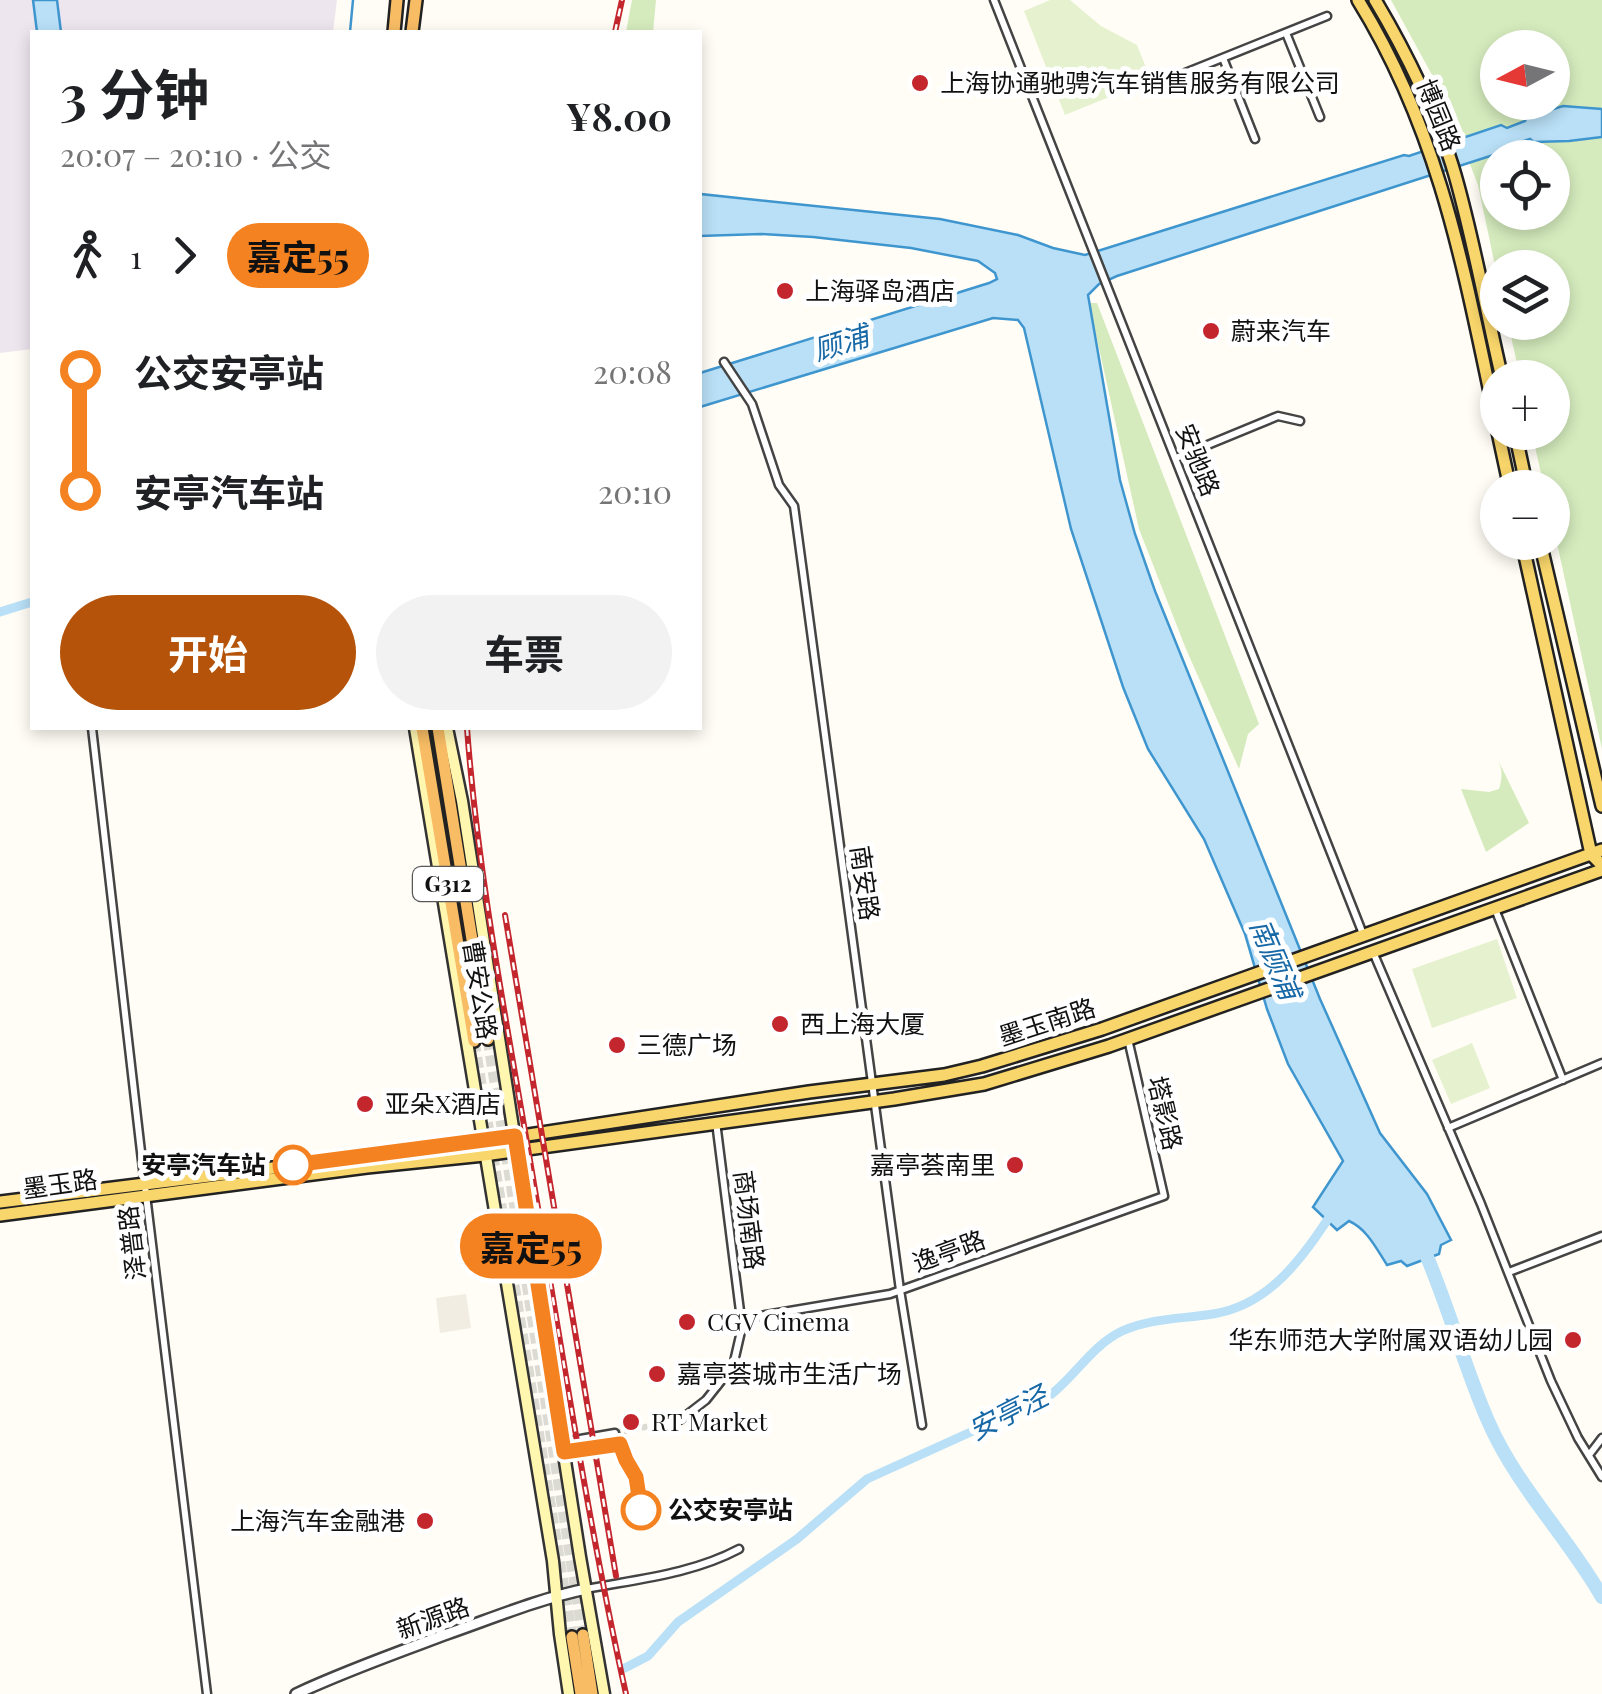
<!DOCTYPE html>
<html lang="zh">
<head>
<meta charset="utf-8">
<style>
  body { margin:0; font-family:"Playfair Display","Noto Sans SC",serif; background:#f2f2f2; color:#202124; height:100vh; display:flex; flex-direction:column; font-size:38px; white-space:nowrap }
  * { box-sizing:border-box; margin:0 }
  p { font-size:32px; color:#757577 }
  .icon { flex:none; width:55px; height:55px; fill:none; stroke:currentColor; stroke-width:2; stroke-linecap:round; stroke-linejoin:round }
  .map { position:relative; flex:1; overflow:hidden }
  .drawer { position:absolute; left:30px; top:30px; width:672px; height:700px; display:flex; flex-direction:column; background:#fff; border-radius:0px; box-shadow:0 5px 15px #0003 }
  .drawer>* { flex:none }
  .badge { padding:0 20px; border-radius:32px; font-size:35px; line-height:65px }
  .needle { width:65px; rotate:263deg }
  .buttons { position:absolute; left:1480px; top:30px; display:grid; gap:20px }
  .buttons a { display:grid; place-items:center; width:90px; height:90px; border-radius:50%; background:#fff; box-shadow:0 5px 15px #0003; font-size:50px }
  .map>.badge { position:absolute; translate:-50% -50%; box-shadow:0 0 0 5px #fff }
  .legs { display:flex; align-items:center; gap:15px; height:110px; padding:0 30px; font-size:32px }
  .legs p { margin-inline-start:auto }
  .headline { display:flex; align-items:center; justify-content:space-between; height:170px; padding:0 30px }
  h1 { font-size:55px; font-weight:700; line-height:75px }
  .primary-button { display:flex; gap:20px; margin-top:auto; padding:20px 30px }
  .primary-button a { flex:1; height:115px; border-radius:60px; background:#b45309; color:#fff; font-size:40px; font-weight:700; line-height:115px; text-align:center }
  .primary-button a+a { background:#f2f2f2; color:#202124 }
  ul { padding:0 30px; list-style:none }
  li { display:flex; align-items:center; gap:35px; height:120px; font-size:38px }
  li i { display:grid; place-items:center; width:15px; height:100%; margin:0 12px; background:currentColor }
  li i::after { content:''; width:25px; height:25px; margin:-12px; border:8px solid; border-radius:50%; background:#fff }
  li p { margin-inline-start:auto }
  li:first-child i { background:linear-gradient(#0000 50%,currentColor 0) }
  li:last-child i { background:linear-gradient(currentColor 50%,#0000 0) }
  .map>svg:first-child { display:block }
  .industrial { fill:#eee6ef }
  .green { fill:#d5ebbd; fill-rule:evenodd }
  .pitch { fill:#e6f2cf }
  .plaza { fill:#f1ede2 }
  .water { fill:#b9e0f7; stroke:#3f96cf; stroke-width:2.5 }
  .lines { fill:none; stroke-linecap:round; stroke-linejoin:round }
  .stream { stroke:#3f96cf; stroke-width:2.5 }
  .canal { stroke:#b9e0f7; stroke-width:9 }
  .river { stroke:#b9e0f7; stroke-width:14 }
  .minor-tunnel { stroke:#dbdad3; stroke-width:6; stroke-dasharray:6 3; stroke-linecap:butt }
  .trunk-tunnel { stroke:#dbdad3; stroke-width:11; stroke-dasharray:11 5.5; stroke-linecap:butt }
  .minor-casing { stroke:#444; stroke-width:11 }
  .tertiary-casing { stroke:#444; stroke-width:14 }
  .secondary-casing { stroke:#333; stroke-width:15 }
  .primary-casing { stroke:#222; stroke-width:16 }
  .trunk-casing { stroke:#222; stroke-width:16 }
  .minor { stroke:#fff; stroke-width:6 }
  .tertiary { stroke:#fff; stroke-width:9 }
  .secondary { stroke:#fff6b0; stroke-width:10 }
  .primary { stroke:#f9d66b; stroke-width:11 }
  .trunk { stroke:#f7bc64; stroke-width:11 }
  .rail-casing { stroke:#c4262e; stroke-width:6 }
  .rail { stroke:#fff; stroke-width:2.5; stroke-dasharray:8; stroke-linecap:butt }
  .line-1-casing { stroke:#fff; stroke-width:22 }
  .line-1 { stroke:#f58220; stroke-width:15 }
  .poi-dot { fill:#c4262e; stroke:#fff; stroke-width:4 }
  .stop-1-dot { fill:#fff; stroke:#f58220; stroke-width:5 }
  .labels { text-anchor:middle; stroke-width:10; stroke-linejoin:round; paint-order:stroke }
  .shield { fill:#fff; stroke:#585858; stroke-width:2.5 }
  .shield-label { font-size:22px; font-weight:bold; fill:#111 }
  .poi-label { font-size:25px; fill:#111; stroke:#fff; text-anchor:start }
  .street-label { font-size:25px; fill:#111; stroke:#fff }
  .stop-label { font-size:25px; font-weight:bold; fill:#111; stroke:#fff; text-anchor:end }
  .water-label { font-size:28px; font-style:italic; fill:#1768a6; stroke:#fff }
</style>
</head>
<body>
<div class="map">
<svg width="1602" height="1694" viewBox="0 0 1602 1694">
  <rect width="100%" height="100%" fill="#fffdf5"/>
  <path class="industrial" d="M0 0H337L333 32H32V349L0 353Z"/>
  <path class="green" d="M632 0H656L653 32H626Z
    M1391 0H1602V749L1553 525 1552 488 1544 487 1532 433 1552 432V378L1520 377 1508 323 1552 322V268H1498L1497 275 1478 185 1443 95ZM1498 48H1552V102H1498ZM1498 158H1552V212H1498Z
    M1097 303 1259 724 1248 734 1239 769 1186 649 1139 529 1089 303Z
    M1498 760 1529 823 1486 852 1461 789 1489 792 1499 789C1502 779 1503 771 1498 760Z"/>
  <path class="pitch" d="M1050 0H1070L1101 26 1137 45 1151 80 1065 115 1024 11Z
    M1497 939 1517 998 1432 1028 1412 969Z
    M1472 1043 1490 1088 1451 1104 1432 1060Z"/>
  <path class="plaza" d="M466 1294 471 1328 440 1333 436 1298Z"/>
  <path class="water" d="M33 0H57L61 32H37Z
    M1563 106 1602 109V137L1569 141 1534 142 1530 139 1511 145 1509 150 1117 276 1099 284 1088 295 1120 480 1135 534 1155 591 1320 999 1380 1133 1427 1194 1451 1240 1441 1245 1439 1254 1407 1266 1401 1261 1387 1265C1376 1248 1367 1229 1349 1221L1337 1230 1313 1207 1343 1161 1288 1064 1267 1009 1245 934 1204 839 1148 749 1123 687 1071 529 1024 328 1018 320 993 318 700 407V373L989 283 997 279 995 273 978 261 911 248 813 237 761 234 700 236V194L940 219 1018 235 1053 248 1085 255 1404 155 1409 156 1501 125 1507 128 1525 121 1527 117Z"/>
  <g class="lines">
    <path class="stream" d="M350 32 353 0"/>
    <path class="canal" d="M0 612 32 602
      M625 1668 648 1656 678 1622 797 1539 867 1479 1048 1397C1075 1377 1091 1346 1122 1331 1151 1318 1182 1319 1213 1314 1270 1305 1302 1258 1332 1213"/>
    <path class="river" d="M1421 1243C1448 1302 1463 1365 1489 1423 1517 1487 1568 1537 1602 1597"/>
    <path class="minor-tunnel" d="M615 1433 680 1420"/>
    <path class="trunk-tunnel" d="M488 1039 583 1635
      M474 1041 572 1637"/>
    <g class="minor-casing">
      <path id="minor" d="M994 0 1363 934
        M1286 33 1320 117
        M1223 58 1255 139
        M1170 79 1327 16
        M724 362 752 404 779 485 794 506 900 1290 922 1425
        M1176 458 1278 416 1300 421
        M92 728 146 1195 207 1694
        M1495 909 1563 1080
        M1373 952 1481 1204 1551 1381 1578 1438 1602 1477
        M1448 1128 1602 1063
        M1509 1272 1602 1236
        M742 1319 890 1294 1164 1196 1128 1039
        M680 1420 706 1400 733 1366 742 1327 716 1122
        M563 1442 615 1433
        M1589 1455 1602 1438
        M586 1589C638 1579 692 1574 739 1549"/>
    </g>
    <g class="tertiary-casing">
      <path id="tertiary" d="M296 1694C345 1671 396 1653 447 1634 493 1618 538 1599 586 1589"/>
    </g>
    <g class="secondary-casing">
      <path id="secondary" d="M415 728 553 1561 560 1634 569 1694
        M447 728 462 801 580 1557 604 1694"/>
    </g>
    <g class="primary-casing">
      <path id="primary" d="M1358 0C1442 136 1465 276 1498 430
        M1375 0C1405 50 1439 119 1455 175 1474 241 1486 310 1502 378
        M1498 432 1510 488
        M1515 432 1527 488
        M1522 542 1591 854 1602 865
        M1540 542 1602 806
        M0 1202 482 1142 809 1092 944 1075 982 1066 1102 1029 1602 850
        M0 1215 367 1167 484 1155 894 1099 984 1084 1109 1046 1602 870"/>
    </g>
    <g class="trunk-casing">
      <path id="trunk" d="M394 32 397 0
        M412 32 416 0
        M422 728 474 1041
        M438 728 488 1039
        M583 1635 592 1694
        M572 1637 581 1694"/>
    </g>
    <use href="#minor" class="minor"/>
    <use href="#tertiary" class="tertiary"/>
    <use href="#secondary" class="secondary"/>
    <use href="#primary" class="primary"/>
    <use href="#trunk" class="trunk"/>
    <g class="rail-casing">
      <path id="rail" d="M615 32 622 0
        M467 728C478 878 508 1029 533 1178 562 1350 588 1523 626 1694
        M505 915 616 1576"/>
    </g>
    <use href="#rail" class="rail"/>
  </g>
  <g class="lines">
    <g class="line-1-casing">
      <path id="line-1" d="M293 1165 515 1136 564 1452 620 1444 626 1460 636 1477 641 1510"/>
    </g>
    <use href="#line-1" class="line-1"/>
  </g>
  <g class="poi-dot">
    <circle cx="920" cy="83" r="10"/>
    <circle cx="785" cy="291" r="10"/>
    <circle cx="1211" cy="331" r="10"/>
    <circle cx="780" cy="1024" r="10"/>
    <circle cx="617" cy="1045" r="10"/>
    <circle cx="365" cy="1104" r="10"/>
    <circle cx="1015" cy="1165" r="10"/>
    <circle cx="687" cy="1322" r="10"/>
    <circle cx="1573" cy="1340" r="10"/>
    <circle cx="657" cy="1374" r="10"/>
    <circle cx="631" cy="1422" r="10"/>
    <circle cx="425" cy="1521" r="10"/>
  </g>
  <g class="stop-1-dot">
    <circle cx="293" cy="1165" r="18"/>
    <circle cx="641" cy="1510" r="18"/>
  </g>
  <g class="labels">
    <rect class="shield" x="413" y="867" width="70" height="34" rx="8"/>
    <g class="shield-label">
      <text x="448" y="892">G312</text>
    </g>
    <g class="poi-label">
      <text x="940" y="92">上海协通驰骋汽车销售服务有限公司</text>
      <text x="805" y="300">上海驿岛酒店</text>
      <text x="1231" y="340">蔚来汽车</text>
      <text x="800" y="1033">西上海大厦</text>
      <text x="637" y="1054">三德广场</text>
      <text x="385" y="1113">亚朵X酒店</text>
      <text x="995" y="1174" text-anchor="end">嘉亭荟南里</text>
      <text x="707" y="1331">CGV Cinema</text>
      <text x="1553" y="1349" text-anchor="end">华东师范大学附属双语幼儿园</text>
      <text x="677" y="1383">嘉亭荟城市生活广场</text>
      <text x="651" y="1431">RT Market</text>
      <text x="405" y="1530" text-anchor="end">上海汽车金融港</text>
    </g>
    <g class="street-label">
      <text transform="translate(1439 115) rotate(68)" y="9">博园路</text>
      <text transform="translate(1198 460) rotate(68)" y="9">安驰路</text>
      <text transform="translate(865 883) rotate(82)" y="9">南安路</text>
      <text transform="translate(480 990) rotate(81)" y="9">曹安公路</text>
      <text transform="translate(1047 1022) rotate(-18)" y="9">墨玉南路</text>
      <text transform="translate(1165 1113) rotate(77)" y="9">塔影路</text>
      <text transform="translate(60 1184) rotate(-8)" y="9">墨玉路</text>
      <text transform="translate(749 1220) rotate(83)" y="9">商场南路</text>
      <text transform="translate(132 1243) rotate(-97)" y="9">泽普路</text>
      <text transform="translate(949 1251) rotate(-20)" y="9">逸亭路</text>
      <text transform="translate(433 1618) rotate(-20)" y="9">新源路</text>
    </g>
    <g class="stop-label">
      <text x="266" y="1174">安亭汽车站</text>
      <text x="668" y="1519" text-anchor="start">公交安亭站</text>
    </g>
    <g class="water-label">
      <text transform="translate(841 343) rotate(-17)" y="10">顾浦</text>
      <text transform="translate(1275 959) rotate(67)" y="10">南顾浦</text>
      <text transform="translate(1008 1413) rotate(-27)" y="10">安亭泾</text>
    </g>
  </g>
</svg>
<div class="buttons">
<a><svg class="needle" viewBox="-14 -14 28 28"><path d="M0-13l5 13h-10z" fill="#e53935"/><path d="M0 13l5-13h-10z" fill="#757577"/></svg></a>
<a><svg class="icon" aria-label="locate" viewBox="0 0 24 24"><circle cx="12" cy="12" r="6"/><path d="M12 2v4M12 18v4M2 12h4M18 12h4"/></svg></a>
<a><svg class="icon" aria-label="layers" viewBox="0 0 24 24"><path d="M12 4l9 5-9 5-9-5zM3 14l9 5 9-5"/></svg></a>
<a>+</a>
<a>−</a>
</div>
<b class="badge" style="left:531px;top:1246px;background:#f58220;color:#111">嘉定55</b>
<section class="drawer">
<div class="headline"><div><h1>3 分钟</h1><p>20:07 – 20:10 · 公交</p></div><b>¥8.00</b></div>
<div class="legs"><svg class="icon" aria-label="walk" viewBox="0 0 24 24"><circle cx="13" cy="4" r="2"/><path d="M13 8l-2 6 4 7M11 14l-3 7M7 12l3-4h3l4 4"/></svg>1<svg class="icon" aria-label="forward" viewBox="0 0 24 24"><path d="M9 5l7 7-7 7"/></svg><b class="badge" style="background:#f58220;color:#111">嘉定55</b></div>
<ul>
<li><i style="color:#f58220"></i><b>公交安亭站</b><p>20:08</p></li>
<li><i style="color:#f58220"></i><b>安亭汽车站</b><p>20:10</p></li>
</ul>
<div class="primary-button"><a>开始</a><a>车票</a></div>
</section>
</div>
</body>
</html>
